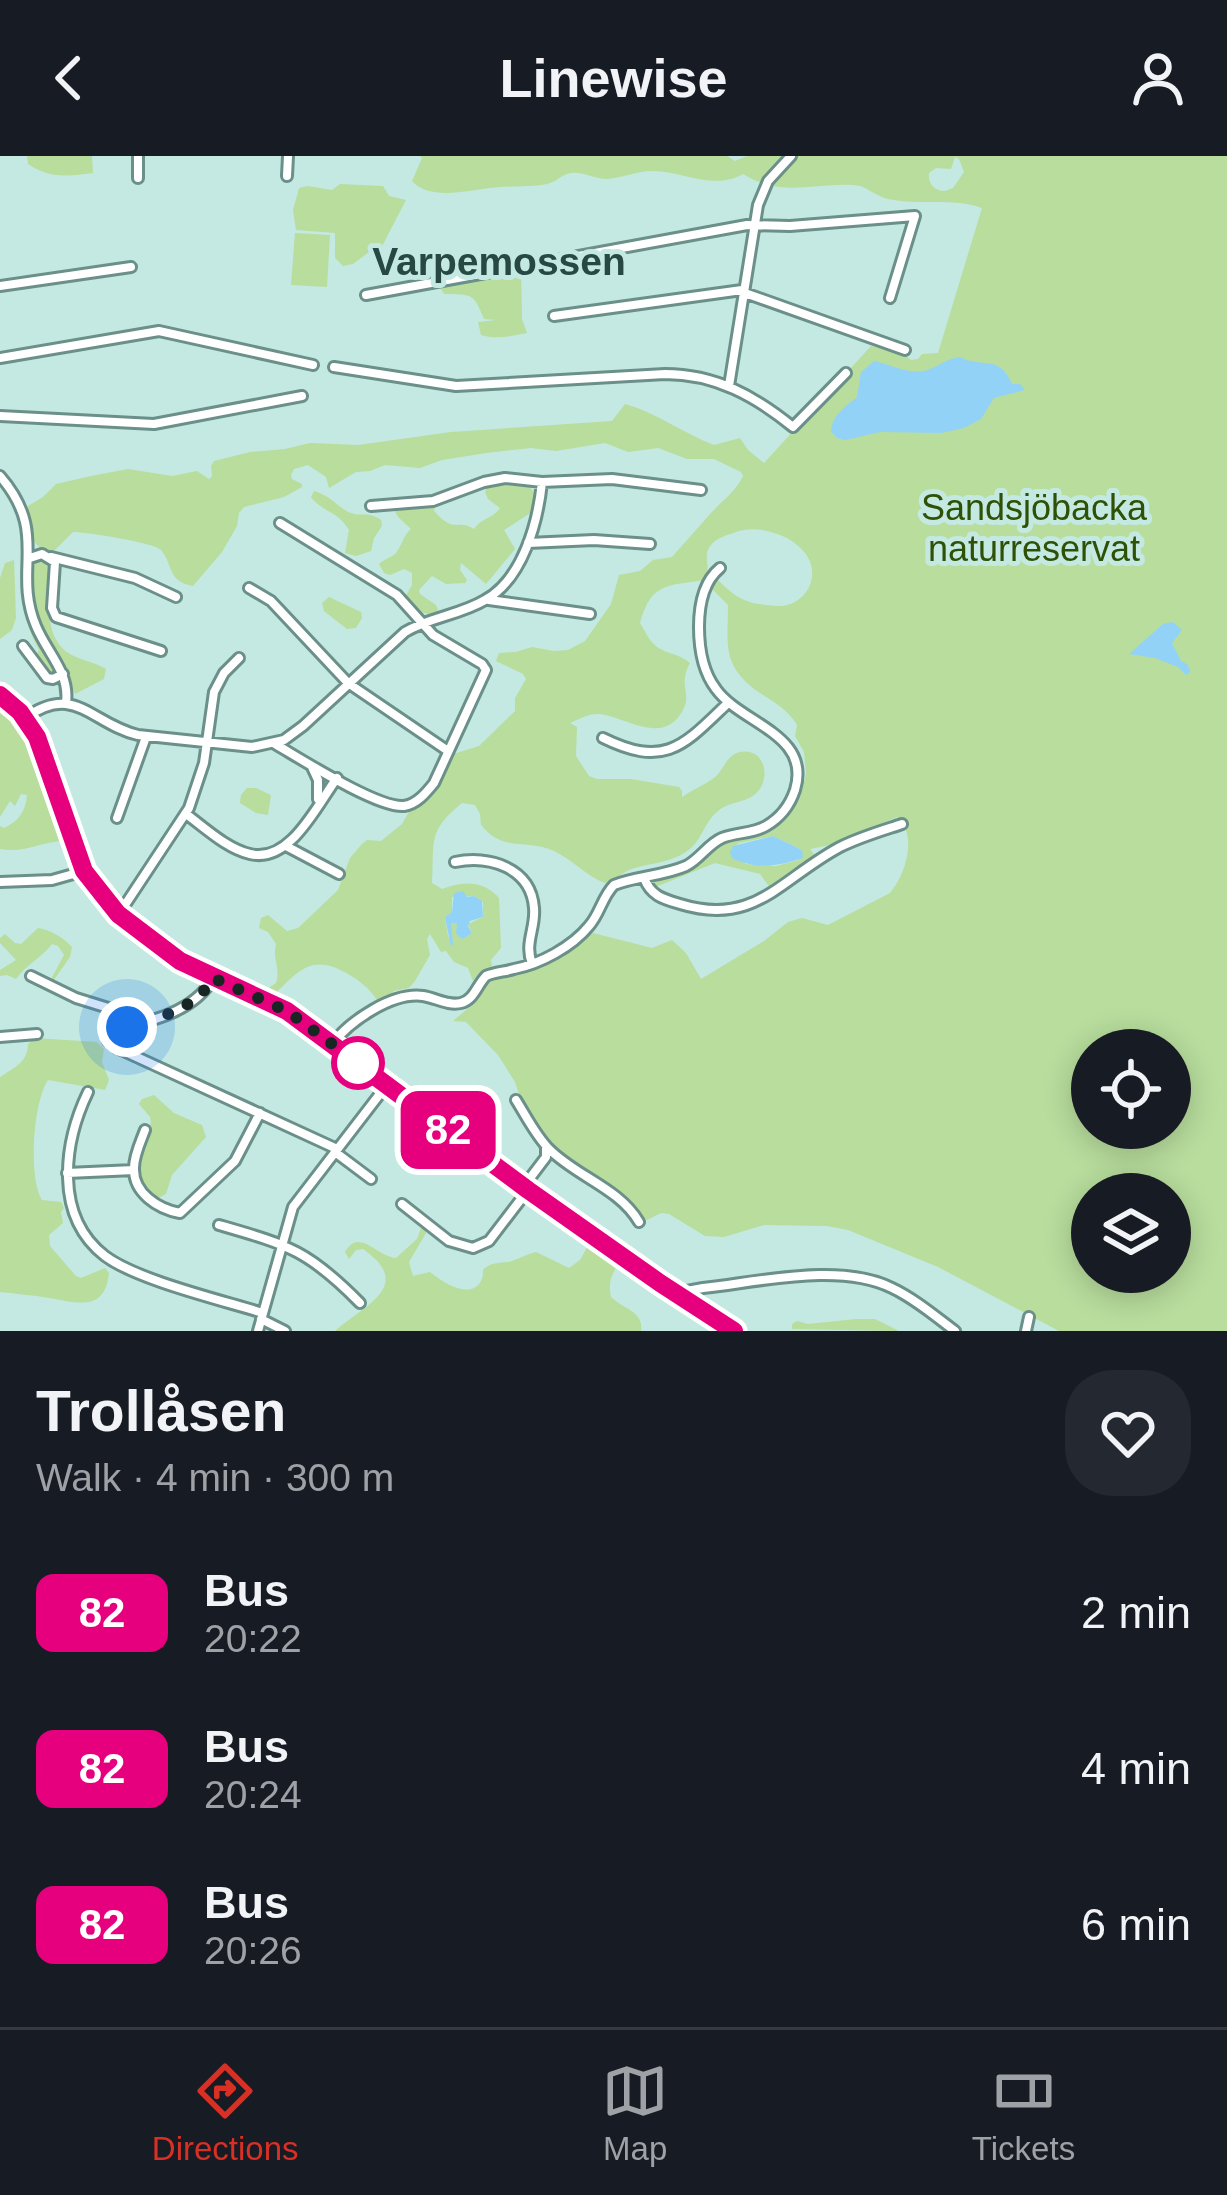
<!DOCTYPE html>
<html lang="en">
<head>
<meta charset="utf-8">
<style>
  body { margin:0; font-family:Helvetica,sans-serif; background:#242831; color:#f1f3f6; height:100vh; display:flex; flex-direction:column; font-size:45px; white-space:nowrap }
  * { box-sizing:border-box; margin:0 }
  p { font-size:39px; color:#9ea1a6 }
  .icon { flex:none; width:66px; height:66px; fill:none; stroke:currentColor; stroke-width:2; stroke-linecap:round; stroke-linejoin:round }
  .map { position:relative; height:1175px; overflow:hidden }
  .details { display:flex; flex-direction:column; background:#171b24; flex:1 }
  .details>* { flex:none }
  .badge { padding:0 24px; border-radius:18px; font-size:42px; line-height:78px }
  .fabs { position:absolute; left:1071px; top:873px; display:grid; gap:24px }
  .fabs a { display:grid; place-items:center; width:120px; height:120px; border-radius:50%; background:#171b24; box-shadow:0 6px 30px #0003; font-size:60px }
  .you { position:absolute; width:60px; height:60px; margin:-30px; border:9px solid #fff; border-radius:50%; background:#1a73e8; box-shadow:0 0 0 18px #1a73e833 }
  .map>.badge { position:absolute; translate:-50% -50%; box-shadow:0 0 0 6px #fff }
  .round { display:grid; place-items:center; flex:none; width:126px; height:126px; border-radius:48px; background:#242831 }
  .headline { display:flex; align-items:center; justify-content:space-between; height:204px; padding:0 36px }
  h1 { font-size:57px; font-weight:700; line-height:90px }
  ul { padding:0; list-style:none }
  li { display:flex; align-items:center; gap:36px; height:156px; padding:0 36px }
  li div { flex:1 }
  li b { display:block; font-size:45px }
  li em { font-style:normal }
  li .badge { min-width:132px; font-weight:700; text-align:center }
  header { display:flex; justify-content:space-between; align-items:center; height:156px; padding:0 36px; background:#171b24; font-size:54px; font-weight:700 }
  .tabs { display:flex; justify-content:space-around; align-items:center; height:168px; border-top:3px solid #363941; background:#171b24; font-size:33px; color:#9ea1a6 }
  .tabs a { display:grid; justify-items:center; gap:6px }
  .tabs .on { color:#d93025 }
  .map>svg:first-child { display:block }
  .green { fill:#b8dd9d; fill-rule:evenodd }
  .water { fill:#93d2f7 }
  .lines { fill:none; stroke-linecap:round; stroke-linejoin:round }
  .minor-casing { stroke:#6b8f89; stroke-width:14 }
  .minor { stroke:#fff; stroke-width:8 }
  .line-casing { stroke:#fff; stroke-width:27 }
  .line { stroke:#e6007e; stroke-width:18 }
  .walk { stroke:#172523; stroke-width:12; stroke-dasharray:0 21.6 }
  .stop-dot { fill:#fff; stroke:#e6007e; stroke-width:6 }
  .labels { text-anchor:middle; stroke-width:10; stroke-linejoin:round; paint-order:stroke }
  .park-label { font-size:36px; fill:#2e5105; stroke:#c3e9e2 }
  .neighbourhood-label { font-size:39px; font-weight:bold; fill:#274843; stroke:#c3e9e2 }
</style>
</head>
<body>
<header><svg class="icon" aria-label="back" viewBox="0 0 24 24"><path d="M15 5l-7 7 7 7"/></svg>Linewise<svg class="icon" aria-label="person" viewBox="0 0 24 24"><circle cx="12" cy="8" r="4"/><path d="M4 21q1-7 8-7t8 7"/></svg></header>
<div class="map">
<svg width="1227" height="1175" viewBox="0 0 1227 1175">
  <rect width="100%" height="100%" fill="#c3e9e2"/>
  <path class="green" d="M27 0H92L93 17C68 20 50 23 28 8Z
    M420 0H727L735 5 747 0H1227V1175H1059L938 1111 848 1074 827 1070 764 1069 724 1081 705 1080 669 1058 661 1057 647 1064 623 1042 577 1012 547 988 522 948 515 926 498 899 466 866 453 865 472 849 489 822 533 811 593 777 652 792 672 784 686 797 701 823 764 785 788 766 802 762 828 769 890 737C906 718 918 678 897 661L835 688 810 693 816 701 771 733 760 718 715 707 653 732 650 728 694 710 721 687 762 676 786 660 802 634 806 618 804 596 795 580 797 569C787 553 775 547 760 537 721 510 728 489 728 449L711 432 714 425H719C739 445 749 448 777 450 805 451 823 420 805 397 791 378 757 368 736 376 728 379 716 382 711 389 701 401 713 410 704 424 668 430 651 426 640 467 645 475 649 485 657 491 667 498 680 498 690 507 678 529 691 537 684 552 665 593 623 559 598 558 588 558 579 563 570 567L577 571 576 600 589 620 597 623H631L679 631 682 635V641C692 634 704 629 714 622 724 614 726 599 740 596 763 591 771 619 759 634 748 648 731 644 718 655 705 665 703 681 691 692 672 708 651 706 629 714 621 718 613 724 605 727 586 720 572 703 554 695 525 682 504 697 481 669L480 658 475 649 462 647C426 676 435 687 432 727L442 733C463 725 483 724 499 742L501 792 491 804 492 810 477 819 473 825 468 812 454 806 446 795 441 796 430 778 427 783 430 799 415 825 409 832 394 835 387 842 377 844C370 833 359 824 348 818 312 797 299 814 273 840L264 835 276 827C281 811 272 804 276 788L268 776 259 772 261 762 268 759 287 775 298 772 338 734 350 702 362 688 367 684 381 685 402 668 410 654 430 636 450 599 479 590 515 555V542L526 523 523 518 496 505 499 497 516 496 532 491 554 495 568 494 585 485 611 448 619 419 640 415 653 404 672 401C685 386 698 372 711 357 722 345 736 335 743 320L741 316 714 303H687L658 292 628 296 605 287 556 295 531 292 486 297 442 304 420 312 385 309 370 315 356 316 329 332 326 321 308 309 294 313 291 319 292 323 302 328V331L284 341 244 351 239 357 237 370 222 396 193 430C167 425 174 410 161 394 156 387 86 376 73 376L52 397C30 392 26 370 28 350L43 341 56 328 91 320 128 313 172 320 197 315 209 323 212 320 211 310 214 305 250 296 285 293 310 287 358 289 451 276 612 265 625 248C657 257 683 277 714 289L740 282 748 294 764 307 871 190 901 196 911 204 918 203 922 198 938 197 982 52C953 41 919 50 888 43 874 40 867 29 853 29 811 27 782 42 743 18 713 35 683 15 652 15 637 15 622 22 607 23 594 23 583 15 571 17 560 19 557 26 547 28 531 31 516 30 500 31 474 32 432 47 412 25L422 2ZM955 1 959 3 964 16 953 32 945 35C934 35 928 28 929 17L936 12 951 13ZM773 680 802 694 799 704 776 710 746 708 731 693 739 687ZM474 740 483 746V761L468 768 472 777 463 783 457 767H451V785L448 780 445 761 452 756V741ZM1092 894H1170V972H1092ZM1092 1038H1170V1116H1092Z
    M340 28 383 30 389 40 406 44 377 100 369 96 353 108 343 110 335 102V77L296 74 293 54 299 32 308 30 332 34Z
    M295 77 330 79 327 131 291 129Z
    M521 113 522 163 527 177C511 180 496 184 481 179L478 166 496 164 484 163C473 136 472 139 444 138L437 126Z
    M500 325C524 327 538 326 535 354L504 374 515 393 486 428 461 407 460 414 467 424 465 427 446 428 432 420 419 434 420 438 436 449 438 454 436 457C421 461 415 451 405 441L412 429V417L404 413 390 419 384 417 379 408C384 403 391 402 396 397 402 389 403 380 411 373L398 361 393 352 436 347 434 355C456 379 456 362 474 373 481 362 494 362 500 352L488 343 485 336 488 328Z
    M314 335C332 340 338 352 351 357 364 361 367 355 381 364L382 370 374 382 371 395 356 400 345 397 349 374C338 355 322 356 311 341Z
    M24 400C24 454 28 469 57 515L56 518 49 521 35 502 39 494C21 460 20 440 22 401Z
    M40 400 52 407C51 436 40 480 70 498 82 505 95 506 106 513L104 523 75 538C58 495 17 453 34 402Z
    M14 404 16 462 12 474 0 483V422L5 407Z
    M329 441 361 456 362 462 356 472 347 473 324 455 322 447Z
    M0 544C43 576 52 636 69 683L67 685C42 684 26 698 0 693V670L4 672C18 666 26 655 27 639L21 638 15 650 10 645 0 661Z
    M247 632H256L271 639 268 659 256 657 240 647 241 639Z
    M38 772C51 774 64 782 72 791L70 801 51 828 49 827 64 799 58 790 52 788C41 802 26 809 16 823L7 819 0 820V814L16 804 0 787V782L5 778 15 787 21 788Z
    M35 882 97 886 104 893 102 906 109 924 105 934 48 924C33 946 28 1022 42 1044L61 1046 64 1052 61 1056 63 1067 49 1079 50 1090 76 1120 81 1122 105 1112 109 1117C105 1156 78 1147 49 1142 33 1139 16 1138 0 1136V921C15 911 28 906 28 888Z
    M154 939 174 957 202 969 206 981 172 1019 166 1038 155 1044C128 1018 138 998 151 967L150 961 139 948 142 943Z
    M421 1072H425L426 1077 409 1106 413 1120 430 1116C441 1125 470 1145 481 1125 486 1115 478 1115 490 1109 493 1107 506 1106 509 1106 518 1103 527 1098 536 1096L569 1112 580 1104 589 1088 597 1085C636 1115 604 1106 611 1141 623 1153 644 1155 641 1175H335C363 1150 416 1130 363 1093L356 1094 349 1103 345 1096C359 1071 376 1100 396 1102L417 1083Z
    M856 1163H875L899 1175 792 1173V1168L797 1165 808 1168Z"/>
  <path class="water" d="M960 201C981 213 999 197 1012 228H1020L1025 234 994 242 981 263 964 272 941 277 880 276 845 284 837 282 831 275C833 258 844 252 857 241L861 216 874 205C889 208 908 218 923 215 936 213 944 203 960 201Z
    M1173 466 1182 474 1172 487 1181 505 1188 509 1190 516 1186 519 1178 511 1155 502 1129 498 1163 468Z
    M773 680 802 694 803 702C779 710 756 714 732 702L730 696 733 690Z
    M463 735 467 741 474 740 482 745 483 761 470 765 468 770 472 777 463 783 456 778 457 767H451L453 788 451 791 445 761 452 756 454 737Z"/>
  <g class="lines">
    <g class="minor-casing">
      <path id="minor" d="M138 0V22
        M287 20 288 0
        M0 130 131 111
        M742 136 905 194
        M366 139 747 69 790 70 915 60 890 142
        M554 160 742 134
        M0 202 159 175 313 209
        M334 211 456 230 665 218C715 218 755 240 793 271L846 217
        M729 230 758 49 768 25 791 0
        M0 260 154 268 302 240
        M0 320C50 378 12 413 36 470 47 497 70 516 66 547
        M371 350 433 345 484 326 505 322 542 326 612 323 701 334
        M528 387 594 384 650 388
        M51 401 135 422 176 441
        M30 402 42 398 55 406 52 452 56 461 161 495
        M249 432 271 445 348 527 448 595
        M489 444 590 458
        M23 490 47 522 53 523 63 518
        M0 539 20 556 37 581 81 708 101 739 119 758 180 805 287 855 528 1034 660 1127 734 1175
        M25 562C75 526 91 568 138 579L252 591 284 584 303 570 405 476C430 461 460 459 485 444 523 423 538 366 542 326
        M603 582C666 613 684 589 728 547
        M275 588C301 603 377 652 404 650 417 648 426 637 434 627L486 514 482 508 433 479 397 439 280 367
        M312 611 318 624V643
        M186 658C204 671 227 693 250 698 290 708 317 649 337 622
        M117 662 146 581
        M286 690 339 718
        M455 706C488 699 531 711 534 752 536 772 524 787 532 808
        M644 722C651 740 663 743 680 748 755 771 780 723 840 691 860 681 881 675 902 668
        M0 726 52 724 84 715
        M119 758 189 652 204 607 214 536 224 517 239 502
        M31 820 76 842 147 864
        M213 822C195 856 149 866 114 874L108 885 117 892 337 993
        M0 881 37 878
        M332 888C350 865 392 836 423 840 436 842 448 850 461 847 474 844 477 829 486 820 495 816 504 816 514 813 540 808 572 791 589 770 600 758 602 741 614 729 637 720 663 720 686 710 700 703 708 688 722 682 737 676 752 678 766 670 780 662 790 649 795 634 812 578 741 568 716 533 703 516 699 492 699 471 699 450 703 426 720 412
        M88 936C64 986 53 1060 105 1100 137 1124 221 1144 263 1157
        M516 944C526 960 536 980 549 993 577 1021 619 1032 639 1066
        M145 974C141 985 134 999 134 1012 133 1037 158 1053 180 1057L235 1005 260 957
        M335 996 371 1023
        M67 1017 134 1014
        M524 1030 546 1001V992
        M402 1048 449 1085 473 1092 489 1085 528 1034
        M219 1069C288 1089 308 1094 360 1147
        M682 1141 687 1135 703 1132C759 1126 840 1106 892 1132 915 1143 935 1160 955 1175
        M261 1163 285 1175
        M258 1175 293 1051 386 930
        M1026 1175 1029 1161"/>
    </g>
    <use href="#minor" class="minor"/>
  </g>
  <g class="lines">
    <g class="line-casing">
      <path id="line" d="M0 539 20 556 37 581 84 715 118 758 180 805 287 855 528 1034 660 1127 734 1175"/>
    </g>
    <use href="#line" class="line"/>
    <path class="walk" d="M127 871C158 863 197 852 213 822L287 855 358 907"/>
  </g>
  <circle class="stop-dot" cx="358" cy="907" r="24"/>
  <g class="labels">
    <g class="park-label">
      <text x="1034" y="364">Sandsjöbacka<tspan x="1034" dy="41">naturreservat</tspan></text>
    </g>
    <g class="neighbourhood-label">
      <text x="499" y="119">Varpemossen</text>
    </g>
  </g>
</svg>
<div class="fabs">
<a><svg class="icon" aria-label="locate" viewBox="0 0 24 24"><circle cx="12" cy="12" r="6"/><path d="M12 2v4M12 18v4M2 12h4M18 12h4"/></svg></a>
<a><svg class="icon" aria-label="layers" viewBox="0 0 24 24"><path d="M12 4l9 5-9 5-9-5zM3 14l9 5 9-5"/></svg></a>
</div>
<div class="you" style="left:127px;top:871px"></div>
<b class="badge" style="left:448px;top:974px;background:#e6007e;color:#fff">82</b>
</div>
<section class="details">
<div class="headline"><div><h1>Trollåsen</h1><p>Walk · 4 min · 300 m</p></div><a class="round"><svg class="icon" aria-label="heart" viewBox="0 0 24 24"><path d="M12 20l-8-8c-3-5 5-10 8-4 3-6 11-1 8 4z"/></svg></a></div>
<ul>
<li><span class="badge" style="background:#e6007e;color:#fff">82</span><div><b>Bus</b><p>20:22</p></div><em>2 min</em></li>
<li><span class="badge" style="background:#e6007e;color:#fff">82</span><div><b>Bus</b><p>20:24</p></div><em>4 min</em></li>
<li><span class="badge" style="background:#e6007e;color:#fff">82</span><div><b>Bus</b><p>20:26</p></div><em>6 min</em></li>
</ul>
</section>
<nav class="tabs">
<a class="on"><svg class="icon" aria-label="directions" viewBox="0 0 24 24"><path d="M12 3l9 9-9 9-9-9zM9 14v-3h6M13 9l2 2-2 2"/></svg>Directions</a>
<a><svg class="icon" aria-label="map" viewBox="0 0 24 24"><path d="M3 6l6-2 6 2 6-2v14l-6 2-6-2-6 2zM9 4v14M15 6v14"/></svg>Map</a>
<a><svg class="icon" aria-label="tickets" viewBox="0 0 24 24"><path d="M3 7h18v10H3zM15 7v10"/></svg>Tickets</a>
</nav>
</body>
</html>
